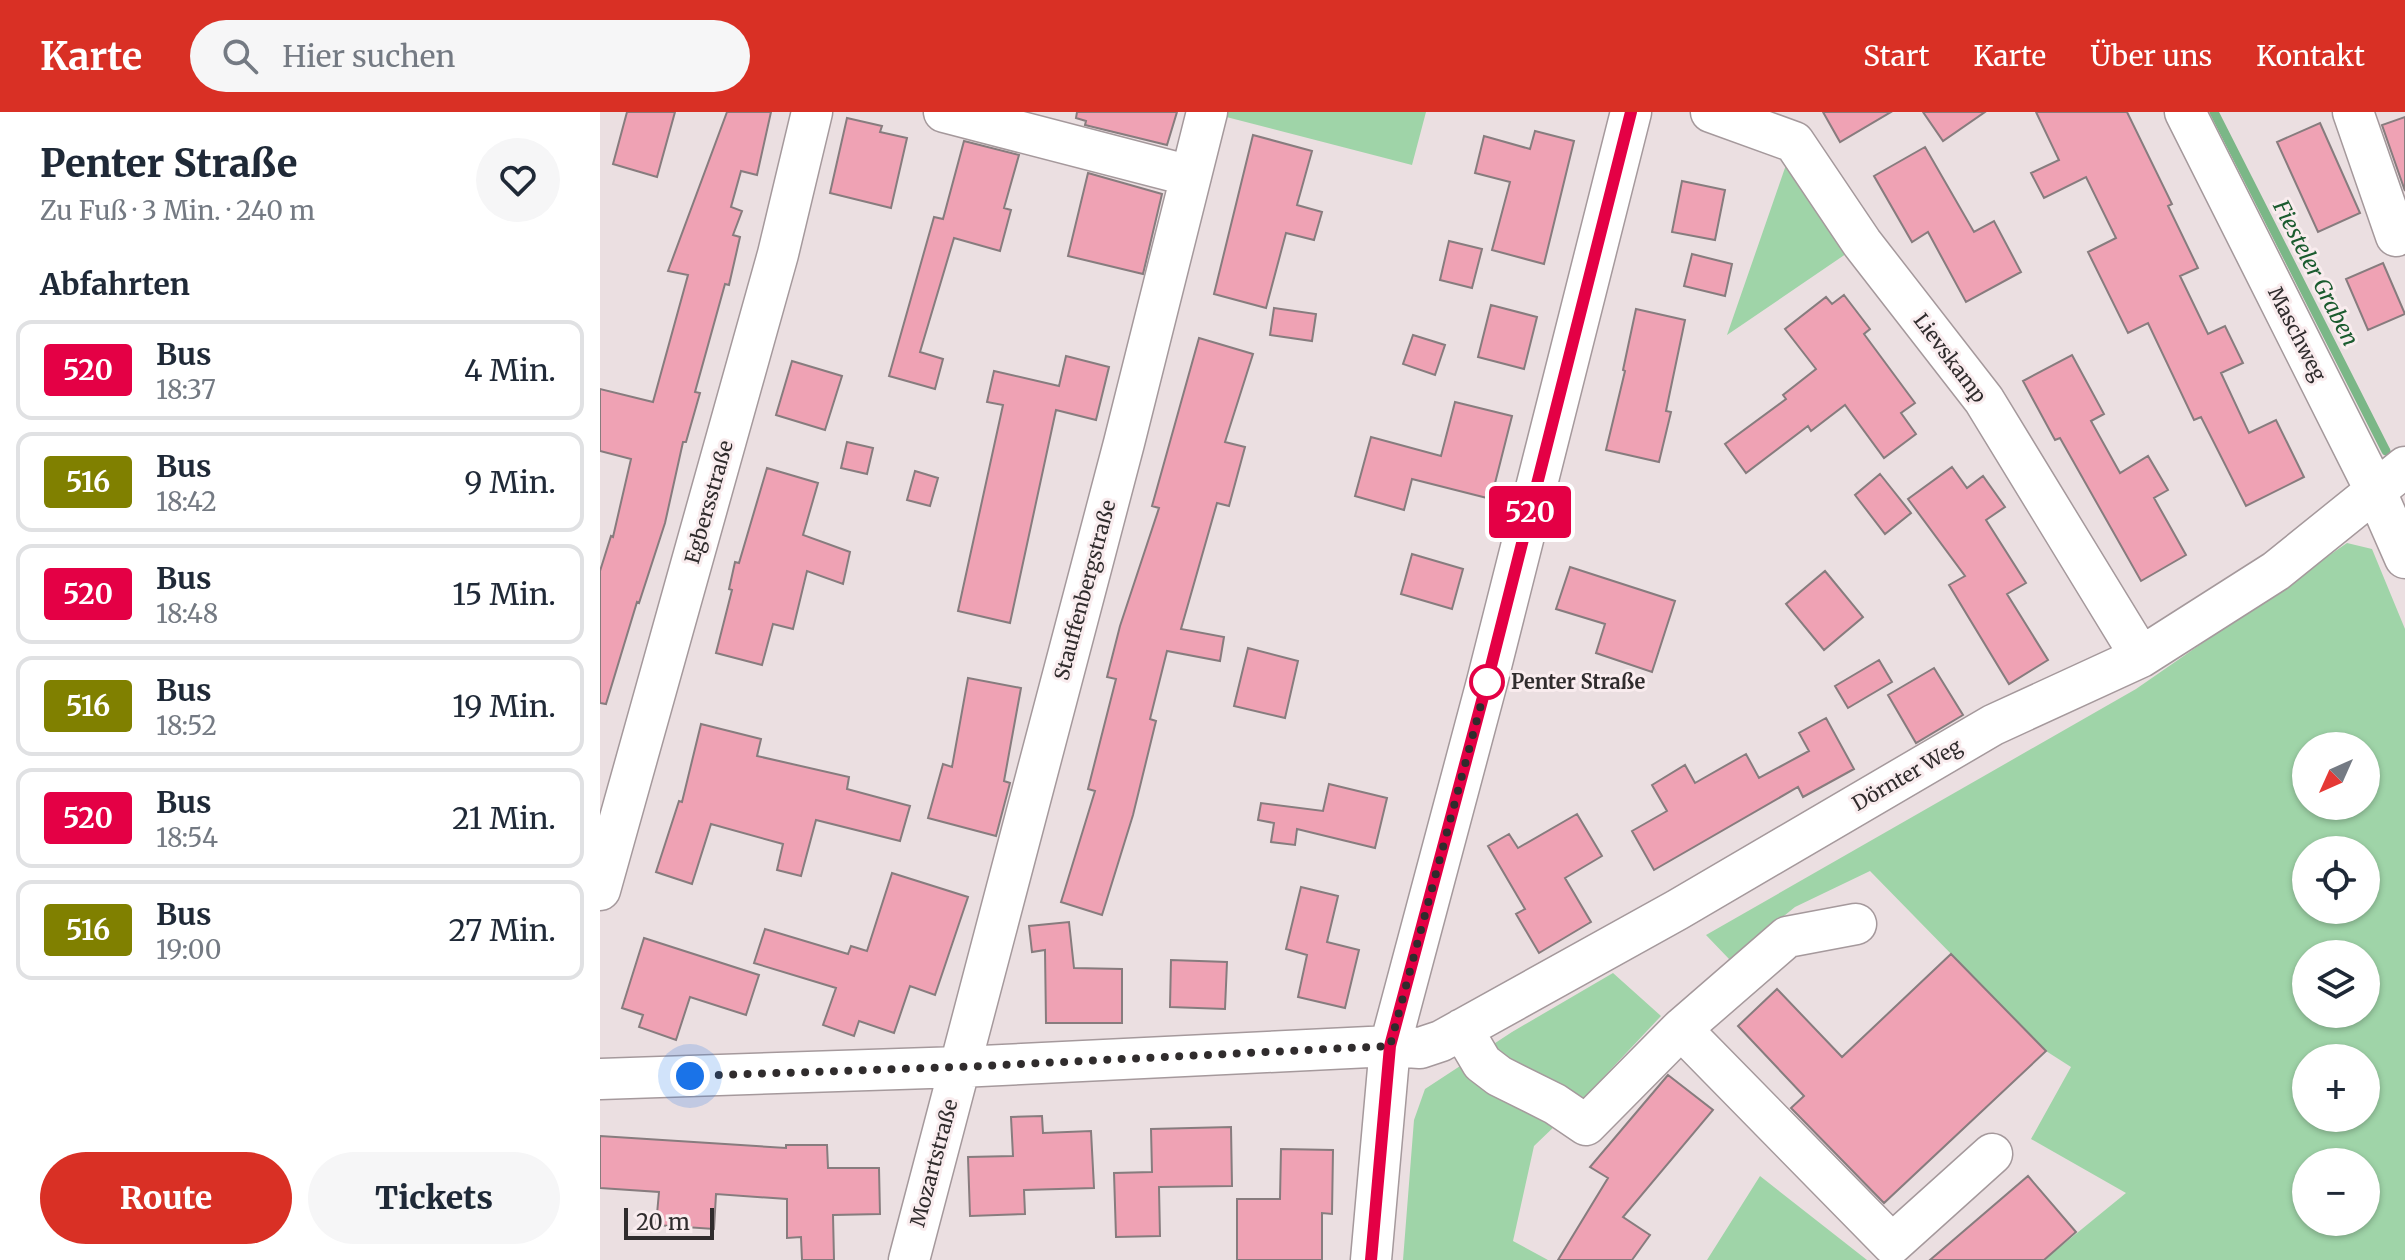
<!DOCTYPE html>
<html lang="de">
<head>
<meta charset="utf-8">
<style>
  body { margin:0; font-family:Merriweather,serif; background:#f6f6f7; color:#1f2937; height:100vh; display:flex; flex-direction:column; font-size:30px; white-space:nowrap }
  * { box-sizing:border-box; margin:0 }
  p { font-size:26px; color:#747a83 }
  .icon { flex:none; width:44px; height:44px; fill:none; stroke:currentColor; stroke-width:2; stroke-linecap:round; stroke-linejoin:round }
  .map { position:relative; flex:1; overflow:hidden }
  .panel { display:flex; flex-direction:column; background:#fff; width:600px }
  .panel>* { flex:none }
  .badge { padding:0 16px; border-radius:6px; font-size:28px; line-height:52px }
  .needle { width:52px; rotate:225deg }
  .fabs { position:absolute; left:1692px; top:620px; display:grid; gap:16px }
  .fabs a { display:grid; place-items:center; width:88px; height:88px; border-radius:50%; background:#fff; box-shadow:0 2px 6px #0004; font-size:40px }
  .scale { position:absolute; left:24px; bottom:20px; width:90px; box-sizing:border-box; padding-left:8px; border:4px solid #302c2d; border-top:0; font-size:22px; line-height:28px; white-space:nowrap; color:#302c2d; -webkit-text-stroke:6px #f9ecee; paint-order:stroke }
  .you { position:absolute; width:40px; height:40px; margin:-20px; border:6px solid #fff; border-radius:50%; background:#1a73e8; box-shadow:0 0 0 12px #1a73e833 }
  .map>.badge { position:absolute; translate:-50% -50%; box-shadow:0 0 0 4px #fff }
  h2 { padding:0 40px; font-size:30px; line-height:72px }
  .round { display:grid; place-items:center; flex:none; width:84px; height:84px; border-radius:42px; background:#f6f6f7 }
  .headline { display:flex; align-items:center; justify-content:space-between; height:136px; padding:0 40px }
  h1 { font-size:38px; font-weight:800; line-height:60px }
  .action { display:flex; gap:16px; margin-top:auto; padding:16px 40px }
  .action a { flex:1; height:92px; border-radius:48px; background:#d93025; color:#fff; font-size:32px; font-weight:800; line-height:92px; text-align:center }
  .action a+a { background:#f6f6f7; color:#1f2937 }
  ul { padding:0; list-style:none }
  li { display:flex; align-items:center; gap:24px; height:100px; margin:0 16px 12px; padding:0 24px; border:4px solid #e0e1e3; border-radius:16px }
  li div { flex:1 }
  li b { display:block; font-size:30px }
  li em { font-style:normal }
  li .badge { min-width:88px; font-weight:700; text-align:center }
  header { display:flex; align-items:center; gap:48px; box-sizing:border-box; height:112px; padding:0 40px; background:#d93025; color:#fff }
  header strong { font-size:38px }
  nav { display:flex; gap:44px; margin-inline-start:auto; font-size:28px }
  .search { width:560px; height:72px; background:#f6f6f7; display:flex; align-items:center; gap:20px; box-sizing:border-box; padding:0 28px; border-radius:44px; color:#747a83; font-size:30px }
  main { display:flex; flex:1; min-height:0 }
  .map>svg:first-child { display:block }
  .green { fill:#9fd4a8; fill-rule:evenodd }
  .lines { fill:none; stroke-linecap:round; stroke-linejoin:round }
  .stream { stroke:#7bb787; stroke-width:9 }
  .building { fill:#efa2b4; stroke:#877c7e; stroke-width:2 }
  .minor-casing { stroke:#a5999c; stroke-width:43 }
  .minor { stroke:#fff; stroke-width:40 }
  .line-casing { stroke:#fff; stroke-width:18 }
  .line { stroke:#e40045; stroke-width:12 }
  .walk { stroke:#302c2d; stroke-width:8; stroke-dasharray:0 14.4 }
  .stop-dot { fill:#fff; stroke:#e40045; stroke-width:4 }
  .labels { text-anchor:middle; stroke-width:6; stroke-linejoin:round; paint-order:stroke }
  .street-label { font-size:20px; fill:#302c2d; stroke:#f9ecee }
  .stop-label { font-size:20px; font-weight:bold; fill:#302c2d; stroke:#f9ecee; text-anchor:start }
  .water-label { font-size:22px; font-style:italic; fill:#1a5b2e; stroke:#f9ecee }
</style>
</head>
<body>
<header>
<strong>Karte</strong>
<div class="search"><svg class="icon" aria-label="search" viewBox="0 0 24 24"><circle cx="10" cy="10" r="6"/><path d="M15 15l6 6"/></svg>Hier suchen</div>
<nav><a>Start</a><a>Karte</a><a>Über uns</a><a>Kontakt</a></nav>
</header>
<main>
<section class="panel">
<div class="headline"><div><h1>Penter Straße</h1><p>Zu Fuß · 3 Min. · 240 m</p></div><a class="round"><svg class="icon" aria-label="heart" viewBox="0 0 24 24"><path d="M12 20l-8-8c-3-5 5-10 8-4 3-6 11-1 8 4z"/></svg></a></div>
<h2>Abfahrten</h2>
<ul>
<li><span class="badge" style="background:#e40045;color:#fff">520</span><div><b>Bus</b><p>18:37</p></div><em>4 Min.</em></li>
<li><span class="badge" style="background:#808000;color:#fff">516</span><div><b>Bus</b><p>18:42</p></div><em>9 Min.</em></li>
<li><span class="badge" style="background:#e40045;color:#fff">520</span><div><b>Bus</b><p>18:48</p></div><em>15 Min.</em></li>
<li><span class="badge" style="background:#808000;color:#fff">516</span><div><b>Bus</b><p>18:52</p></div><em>19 Min.</em></li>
<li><span class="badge" style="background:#e40045;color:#fff">520</span><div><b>Bus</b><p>18:54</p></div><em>21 Min.</em></li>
<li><span class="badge" style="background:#808000;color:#fff">516</span><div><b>Bus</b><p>19:00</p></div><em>27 Min.</em></li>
</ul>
<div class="action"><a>Route</a><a>Tickets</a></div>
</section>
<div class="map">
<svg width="1805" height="1148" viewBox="0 0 1805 1148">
  <rect width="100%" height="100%" fill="#ebdfe1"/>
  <path class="green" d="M607 0H826L812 53Z
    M1194 30 1262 131 1127 223Z
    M1747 431 1772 437 1805 517V1148H1444L1526 1081 1431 1027 1471 955 1446 939 1270 759 1195 795 1130 848 1106 823 1536 577ZM1706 634H1766V694H1706ZM1706 738H1766V798H1706ZM1706 842H1766V902H1706ZM1706 946H1766V1006H1706ZM1706 1050H1766V1110H1706Z
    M1013 861 1061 904 983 987 934 1034 913 1129 948 1148H803L814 1008 825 977 912 920Z
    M1160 1064 1267 1148H1107Z"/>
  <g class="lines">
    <path class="stream" d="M1614 0 1786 339"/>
  </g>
  <path class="building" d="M27 0H75L57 65 13 52Z
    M127 0H171L157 63 141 59 131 95 142 99 133 123 140 125 129 173 125 172 95 280 100 281 86 330H83L65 411 39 491 37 490 6 592 0 591V459L11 424 13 425 31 347 0 339V277L53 290 88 163 68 159Z
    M477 0H577L567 33 485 13 486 9 476 6Z
    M1223 0H1291L1240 30Z
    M1323 0H1385L1343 29Z
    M1436 0H1527L1572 92 1568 94 1598 156 1580 164 1608 222 1625 214 1643 251 1621 261 1649 321 1676 308 1704 365 1646 394 1601 305 1594 308 1548 211 1528 221 1488 140 1516 126 1486 65 1444 86 1431 61 1459 48Z
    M1805 5V79L1782 13Z
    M247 6 282 14 280 20 307 26 291 96 230 81Z
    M1720 11 1760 101 1718 120 1677 30Z
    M935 19 974 29 944 152 892 138 910 70 875 61 884 24 930 37Z
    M653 23 712 39 697 93 722 100 714 128 686 121 666 196 614 182Z
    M364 29 419 43 404 96 411 98 400 139 354 126 320 240 343 247 335 277 289 264 334 105 343 107Z
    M1325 35 1374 120 1394 109 1421 160 1366 190 1328 120 1312 130 1274 64Z
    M488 61 562 82 543 162 468 144Z
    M1082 69 1125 78 1115 128 1072 120Z
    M849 129 882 137 872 176 840 168Z
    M1092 142 1132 152 1125 184 1084 174Z
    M1783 151 1805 202 1768 218 1746 167Z
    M1244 183 1270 217 1264 222 1315 291 1301 301 1316 322 1284 346 1245 293 1211 319 1208 314 1146 361 1125 332 1186 287 1183 283 1216 257 1185 217 1226 185 1232 192Z
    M891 193 937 205 924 257 878 245Z
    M674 196 716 202 712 229 670 223Z
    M1036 197 1085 208 1066 299 1071 300 1059 350 1006 338 1025 259 1023 258Z
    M813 223 845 233 835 263 803 252Z
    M599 226 653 242 625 330 645 335 629 394 617 391 581 517 624 525 620 549 567 539 550 607 556 609 533 703 502 803 461 790 495 679 488 677 516 567 507 565 520 514 559 396 552 394Z
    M1472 243 1504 302 1491 309 1520 361 1548 344 1568 378 1554 386 1586 443 1541 469 1460 326 1455 328 1423 269Z
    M466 244 509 255 496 308 456 298 410 511 358 499 403 293 387 290 394 259 459 274Z
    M192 249 242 264 225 318 176 303Z
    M855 290 912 304 891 387 812 367 804 398 755 384 771 325 841 344Z
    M247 330 273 336 267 362 241 356Z
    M1352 355 1367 376 1383 364 1405 395 1386 408 1426 471 1407 482 1448 548 1409 572 1349 473 1365 464 1308 387Z
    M167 356 218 371 203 423 250 440 243 472 207 459 193 517 173 512 162 553 116 541 132 478 129 477 135 450 139 451Z
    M315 359 338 366 330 394 307 388Z
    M1280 362 1311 401 1285 422 1255 383Z
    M812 442 863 457 852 497 801 482Z
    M970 455 1075 489 1052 560 996 541 1005 512 956 497Z
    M1225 459 1263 505 1224 538 1186 492Z
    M648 536 698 549 685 606 634 594Z
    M1279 548 1292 570 1248 596 1235 574Z
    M1334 556 1363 603 1316 631 1288 583Z
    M368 566 421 576 404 669 410 671 396 724 328 706 343 652 352 655Z
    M1226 606 1254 657 1203 685 1198 675 1054 758 1032 719 1067 699 1052 673 1085 653 1095 671 1146 642 1159 666 1209 639 1199 621Z
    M101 612 161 627 157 644 249 665 247 677 310 694 300 729 216 708 201 764 177 758 183 732 111 712 92 772 56 760 79 689 82 690Z
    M729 672 787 686 775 736 697 717 695 733 671 730 674 711 658 708 661 691 723 699Z
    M977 702 1002 744 965 766 991 810 939 841 916 802 925 797 888 734 909 722 918 736Z
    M292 761 368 785 335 883 310 874 294 921 259 909 254 924 223 913 236 876 154 851 165 817 248 842 251 834 267 839Z
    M701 775 738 784 727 830 759 838 745 896 698 885 707 843 686 837Z
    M469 810 474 856 522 857V911H446L445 838 432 840 429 814Z
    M44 826 159 863 146 903 90 885 76 928 39 915 43 903 22 896Z
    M1351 842 1446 939 1284 1091 1191 996 1204 984 1138 914 1177 877 1242 945Z
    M571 848 627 850 625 897 570 895Z
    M1068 963 1113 998 1023 1105 1050 1123 1032 1148H958L1008 1066 990 1055Z
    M442 1004 443 1021 491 1019 494 1076 424 1078 425 1102 370 1104 368 1045 413 1044 411 1005Z
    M631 1015 632 1074 559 1075 560 1124 516 1125 514 1061 552 1060 551 1017Z
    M0 1024 186 1036V1033H227L228 1056H279L280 1102 233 1103 234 1148H202L201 1125 187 1126V1087L116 1082 114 1117 56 1113 59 1080 0 1076Z
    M681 1037 733 1038 732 1102 722 1101V1148H637V1087H680Z
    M1428 1064 1476 1120 1444 1148H1330Z"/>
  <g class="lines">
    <g class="minor-casing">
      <path id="minor" d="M344 0 591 64
        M1111 0 1194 30 1262 131 1384 288 1541 545
        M1585 0 1776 380 1805 446
        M1753 0 1796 124
        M0 778 178 142 212 0
        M862 917 882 951 899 964 955 992 986 1013 1081 917 1292 1132 1392 1042
        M1081 917 1187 825 1256 812
        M0 967 360 955 790 934 820 936 841 929 1077 798 1393 613 1541 545 1676 459 1805 355
        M309 1148 524 331 607 0
        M771 1148 790 934 887 570 1031 0"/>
    </g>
    <use href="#minor" class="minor"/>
  </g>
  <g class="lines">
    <g class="line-casing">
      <path id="line" d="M771 1148 790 934 887 570 1031 0"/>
    </g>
    <use href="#line" class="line"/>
    <path class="walk" d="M90 964 360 955 790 934 887 570"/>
  </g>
  <circle class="stop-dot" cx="887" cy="570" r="16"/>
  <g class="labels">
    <g class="street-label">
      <text transform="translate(1697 222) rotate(63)" y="7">Maschweg</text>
      <text transform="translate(1350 246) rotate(53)" y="7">Lievskamp</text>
      <text transform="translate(109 390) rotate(-74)" y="7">Egbersstraße</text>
      <text transform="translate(485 478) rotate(-75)" y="7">Stauffenbergstraße</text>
      <text transform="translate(1307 663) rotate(-30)" y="7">Dörnter Weg</text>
      <text transform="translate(334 1051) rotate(-75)" y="7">Mozartstraße</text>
    </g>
    <g class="stop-label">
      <text x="911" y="577">Penter Straße</text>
    </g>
    <g class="water-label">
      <text transform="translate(1716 161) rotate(63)" y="8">Fiesteler Graben</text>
    </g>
  </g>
</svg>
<div class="fabs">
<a><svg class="needle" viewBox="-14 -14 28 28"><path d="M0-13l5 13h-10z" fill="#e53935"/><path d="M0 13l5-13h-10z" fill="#747a83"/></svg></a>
<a><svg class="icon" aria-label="locate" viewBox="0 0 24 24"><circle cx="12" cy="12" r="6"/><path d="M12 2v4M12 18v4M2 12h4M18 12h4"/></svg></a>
<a><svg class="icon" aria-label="layers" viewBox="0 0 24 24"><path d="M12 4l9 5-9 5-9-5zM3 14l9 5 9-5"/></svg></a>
<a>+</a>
<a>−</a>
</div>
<div class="scale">20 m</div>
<div class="you" style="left:90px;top:964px"></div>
<b class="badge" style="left:930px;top:400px;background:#e40045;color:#fff">520</b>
</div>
</main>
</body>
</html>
